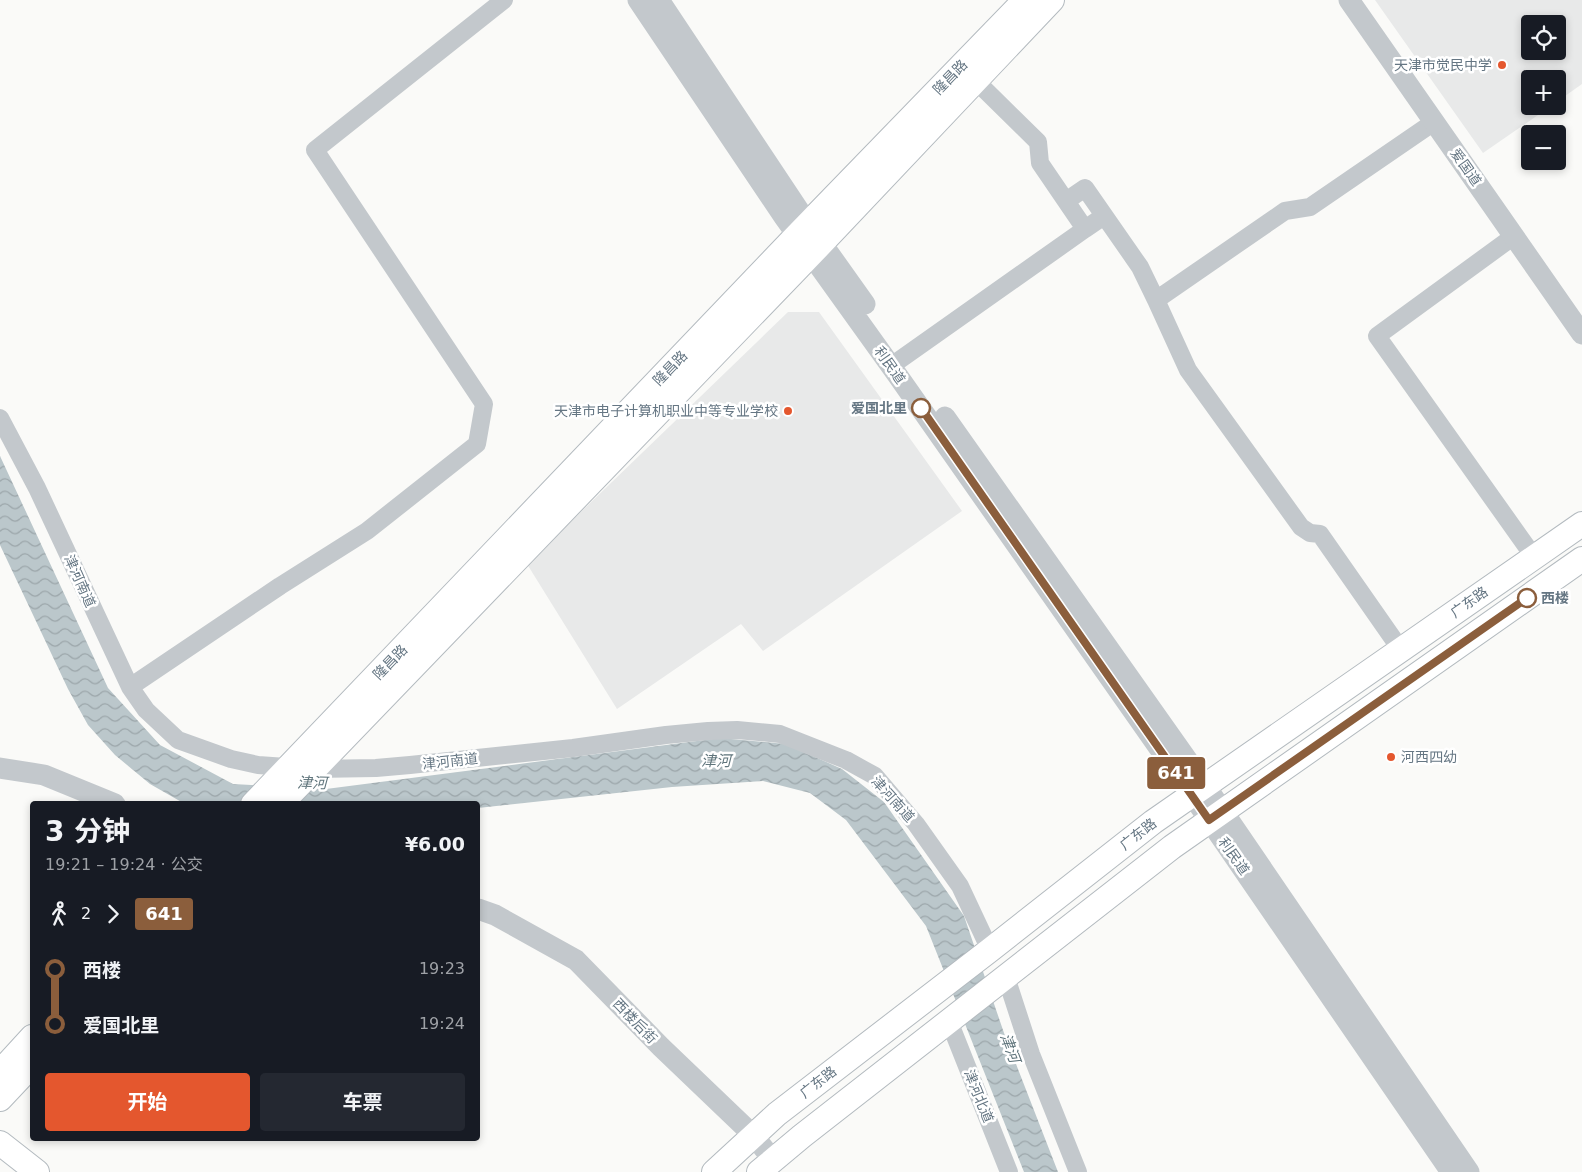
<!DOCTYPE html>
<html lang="zh">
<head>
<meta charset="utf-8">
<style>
  body { margin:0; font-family:"DejaVu Sans","Noto Sans SC",sans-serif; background:#242831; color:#f1f3f6; height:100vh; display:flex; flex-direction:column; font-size:19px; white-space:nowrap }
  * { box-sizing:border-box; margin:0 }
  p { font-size:16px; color:#9ea1a6 }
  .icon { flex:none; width:28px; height:28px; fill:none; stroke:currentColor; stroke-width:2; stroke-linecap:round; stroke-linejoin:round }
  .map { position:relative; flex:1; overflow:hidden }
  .panel { position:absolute; left:30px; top:801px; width:450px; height:340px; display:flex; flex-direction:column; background:#171b24; border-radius:5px; box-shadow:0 2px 8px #0003 }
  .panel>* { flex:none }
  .badge { padding:0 10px; border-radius:4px; font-size:18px; line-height:32px }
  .tools { position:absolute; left:1521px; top:15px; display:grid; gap:10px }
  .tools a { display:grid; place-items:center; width:45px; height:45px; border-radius:5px; background:#171b24; box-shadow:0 2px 8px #0003; font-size:25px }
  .map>.badge { position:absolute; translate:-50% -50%; box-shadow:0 0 0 2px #fff }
  .legs { display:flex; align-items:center; gap:8px; height:55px; padding:0 15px; font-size:16px }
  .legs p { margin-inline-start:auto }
  .summary { display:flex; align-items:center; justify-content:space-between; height:85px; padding:0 15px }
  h1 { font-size:28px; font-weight:700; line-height:38px }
  .cta { display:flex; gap:10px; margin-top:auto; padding:10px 15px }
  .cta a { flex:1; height:58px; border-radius:5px; background:#e4572e; color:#fff; font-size:20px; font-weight:700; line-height:58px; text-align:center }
  .cta a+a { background:#242831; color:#f1f3f6 }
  ul { padding:0 15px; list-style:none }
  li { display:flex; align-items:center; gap:18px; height:55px; font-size:19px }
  li i { display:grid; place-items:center; width:8px; height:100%; margin:0 6px; background:currentColor }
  li i::after { content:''; width:12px; height:12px; margin:-6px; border:4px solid; border-radius:50%; background:#171b24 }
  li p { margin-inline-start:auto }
  li:first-child i { background:linear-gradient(#0000 50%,currentColor 0) }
  li:last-child i { background:linear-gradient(currentColor 50%,#0000 0) }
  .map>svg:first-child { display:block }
  .built { fill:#e8e9e9; fill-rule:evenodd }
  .water { fill:url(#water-waves) }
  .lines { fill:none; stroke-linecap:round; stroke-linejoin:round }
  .secondary-casing { stroke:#b3babf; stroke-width:26 }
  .minor { stroke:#c3c8cc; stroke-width:18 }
  .tertiary { stroke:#c3c8cc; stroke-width:21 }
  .secondary { stroke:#fff; stroke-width:24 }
  .line-1-casing { stroke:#fff; stroke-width:11 }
  .line-1 { stroke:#8b5e3c; stroke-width:8 }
  .poi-dot { fill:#e4572e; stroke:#fff; stroke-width:2 }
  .stop-1-dot { fill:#fff; stroke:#8b5e3c; stroke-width:2.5 }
  .labels { text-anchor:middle; stroke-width:5; stroke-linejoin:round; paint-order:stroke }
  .poi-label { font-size:14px; fill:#657683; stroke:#fff; text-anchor:end }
  .street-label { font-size:14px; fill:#657683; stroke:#fff }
  .stop-label { font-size:14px; font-weight:bold; fill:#657683; stroke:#fff; text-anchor:end }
  .water-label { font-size:15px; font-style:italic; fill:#60757c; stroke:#fff }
</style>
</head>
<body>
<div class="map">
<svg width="1582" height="1172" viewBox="0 0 1582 1172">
  <defs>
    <pattern id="water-waves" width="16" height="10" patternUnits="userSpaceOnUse" patternTransform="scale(1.25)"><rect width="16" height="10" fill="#bbc7cb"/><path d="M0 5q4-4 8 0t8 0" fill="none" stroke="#9ca6aa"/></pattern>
  </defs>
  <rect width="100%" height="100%" fill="#fafaf8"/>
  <path class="built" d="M1375 0H1582V84L1558 101V79H1530V106H1551L1483 153ZM1530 24H1558V51H1530Z
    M788 312H819L962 511 763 651 741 624 617 709 527 564Z"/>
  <path class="water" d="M0 456 108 688 160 745 233 784 326 789 720 738 786 744 842 769 884 802 964 916 1004 1033 1058 1172H1024L926 926 846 820 810 793 763 781 672 787 478 808V804H185L150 784 115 755 88 725 68 689 0 545Z"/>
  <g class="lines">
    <g class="secondary-casing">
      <path id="secondary" d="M253 804 797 235 1025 0
        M281 804 822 243 1052 0
        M0 1072 32 1037
        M0 1099 32 1065
        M0 1143 37 1172
        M714 1172 777 1114 990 950 1153 822 1582 524
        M759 1172 802 1136 1172 847 1582 559"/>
    </g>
    <path class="minor" d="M975 80 1038 142 1040 163 1085 229 1104 216
      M1066 201 1085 188 1140 267 1156 300
      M1514 236 1377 336 1534 557
      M891 366 1085 229
      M0 418 37 488 130 687 146 710 178 740 231 759 258 765 314 769 376 768 410 765 573 748 666 735 708 731 737 730 780 734 846 760 875 776 916 824 960 886 990 950
      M1401 650 1320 534 1310 533 1301 527 1188 370 1156 300 1285 211 1310 207 1434 122
      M130 687 280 586 367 531 477 444 484 404 315 150 504 0
      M1006 977 1031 1054 1078 1172
      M949 1021 1009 1172"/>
    <path class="tertiary" d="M638 0 784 217 898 376 1192 795 1451 1172
      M659 0 808 224 865 304
      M1349 0 1582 334
      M945 417 1205 785 1469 1172
      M0 768 44 775 115 804
      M478 909 495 915 576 960 661 1047 753 1135 773 1160"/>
    <use href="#secondary" class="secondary"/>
  </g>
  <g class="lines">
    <g class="line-1-casing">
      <path id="line-1" d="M921 408 1209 820 1527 598"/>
    </g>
    <use href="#line-1" class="line-1"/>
  </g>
  <g class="poi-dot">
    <circle cx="1502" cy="65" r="5"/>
    <circle cx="788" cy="411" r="5"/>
    <circle cx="1391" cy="757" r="5"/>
  </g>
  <g class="stop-1-dot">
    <circle cx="921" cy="408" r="9"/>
    <circle cx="1527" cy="598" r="9"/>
  </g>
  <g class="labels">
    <g class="poi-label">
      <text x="1492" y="70">天津市觉民中学</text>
      <text x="778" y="416">天津市电子计算机职业中等专业学校</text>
      <text x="1401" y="762" text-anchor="start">河西四幼</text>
    </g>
    <g class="street-label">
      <text transform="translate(950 77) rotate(-46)" y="5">隆昌路</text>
      <text transform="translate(1466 167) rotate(55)" y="5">爱国道</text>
      <text transform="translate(890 365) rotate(55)" y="5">利民道</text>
      <text transform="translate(670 368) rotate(-46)" y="5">隆昌路</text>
      <text transform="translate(80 581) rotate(66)" y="5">津河南道</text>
      <text transform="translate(1469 602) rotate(-35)" y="5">广东路</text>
      <text transform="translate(390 662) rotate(-46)" y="5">隆昌路</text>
      <text transform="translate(450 761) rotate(-6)" y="5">津河南道</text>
      <text transform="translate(893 799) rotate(48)" y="5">津河南道</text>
      <text transform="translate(1138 834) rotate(-38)" y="5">广东路</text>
      <text transform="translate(1234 856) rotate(55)" y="5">利民道</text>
      <text transform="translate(635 1021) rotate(46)" y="5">西楼后街</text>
      <text transform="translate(818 1082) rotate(-38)" y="5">广东路</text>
      <text transform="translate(979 1096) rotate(68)" y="5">津河北道</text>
    </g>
    <g class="stop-label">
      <text x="907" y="413">爱国北里</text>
      <text x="1541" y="603" text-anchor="start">西楼</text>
    </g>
    <g class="water-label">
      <text x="716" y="766">津河</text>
      <text transform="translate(312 783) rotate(1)" y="5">津河</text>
      <text transform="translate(1010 1048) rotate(69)" y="5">津河</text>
    </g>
  </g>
</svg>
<div class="tools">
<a><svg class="icon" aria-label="locate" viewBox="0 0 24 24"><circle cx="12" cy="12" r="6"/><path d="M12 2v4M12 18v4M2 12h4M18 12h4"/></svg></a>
<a>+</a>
<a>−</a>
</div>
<b class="badge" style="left:1176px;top:773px;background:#8b5e3c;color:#fff">641</b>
<section class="panel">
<div class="summary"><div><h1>3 分钟</h1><p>19:21 – 19:24 · 公交</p></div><b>¥6.00</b></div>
<div class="legs"><svg class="icon" aria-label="walk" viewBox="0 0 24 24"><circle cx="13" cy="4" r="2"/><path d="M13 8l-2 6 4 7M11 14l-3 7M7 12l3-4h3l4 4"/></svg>2<svg class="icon" aria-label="forward" viewBox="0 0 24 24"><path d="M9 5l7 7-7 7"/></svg><b class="badge" style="background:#8b5e3c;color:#fff">641</b></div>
<ul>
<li><i style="color:#8b5e3c"></i><b>西楼</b><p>19:23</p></li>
<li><i style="color:#8b5e3c"></i><b>爱国北里</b><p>19:24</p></li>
</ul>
<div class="cta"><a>开始</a><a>车票</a></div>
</section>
</div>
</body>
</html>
